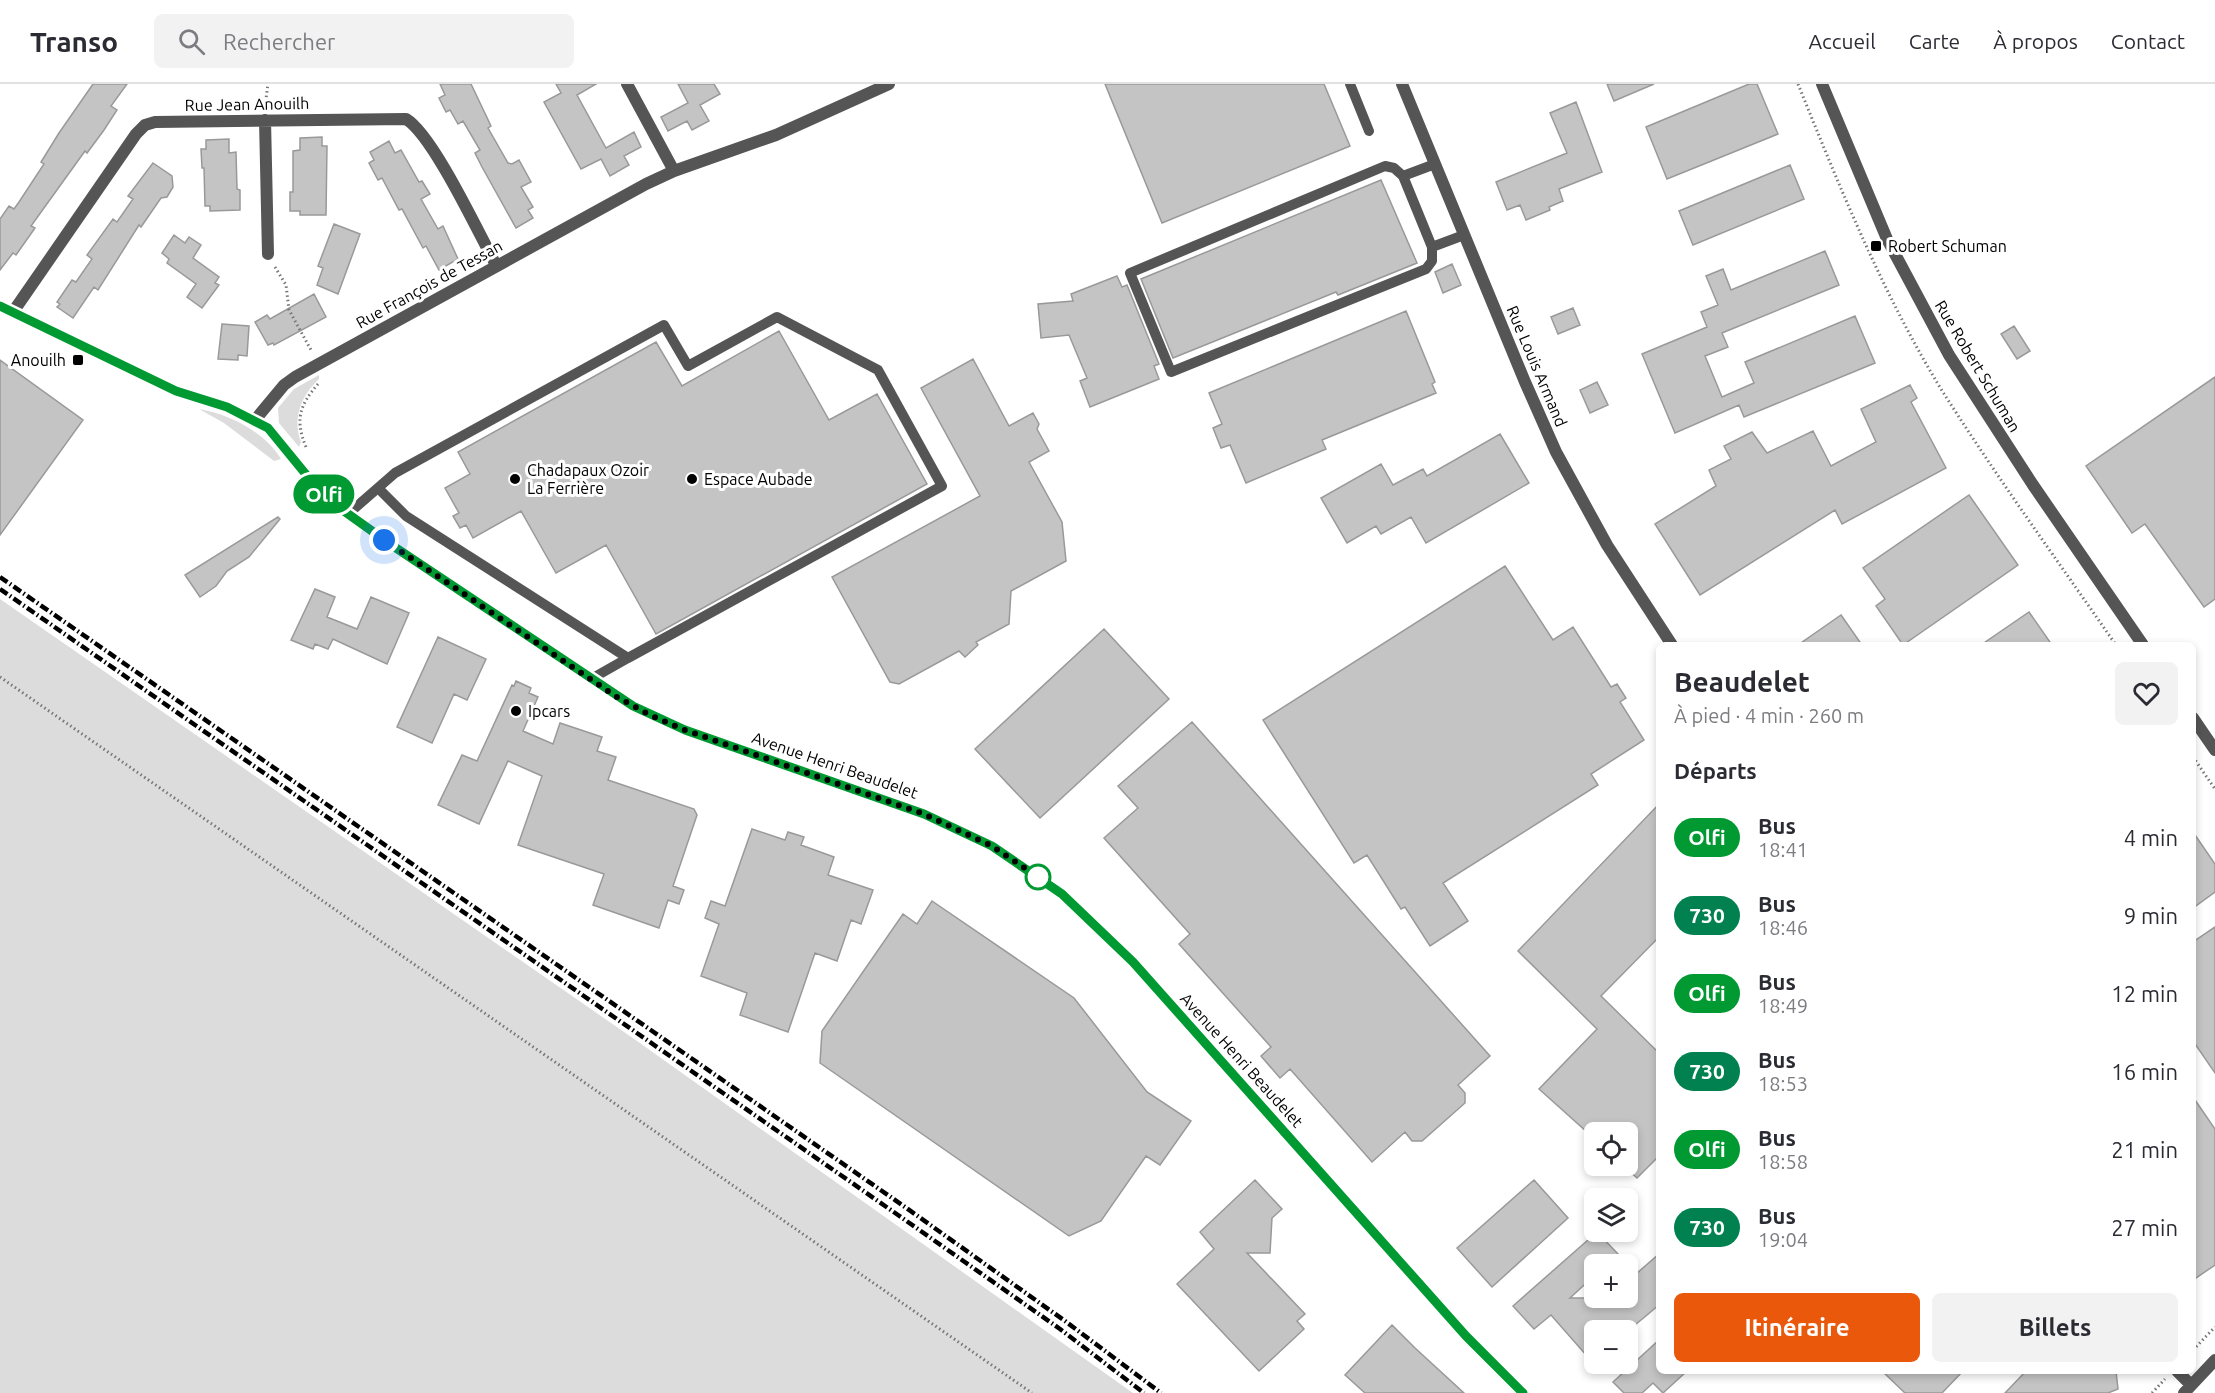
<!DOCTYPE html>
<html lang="fr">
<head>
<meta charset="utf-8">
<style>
  body { margin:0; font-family:Ubuntu,sans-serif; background:#f2f2f3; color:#2b2b33; height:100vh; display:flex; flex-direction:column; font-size:22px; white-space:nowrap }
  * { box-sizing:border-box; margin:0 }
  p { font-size:20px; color:#7c7c81 }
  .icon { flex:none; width:33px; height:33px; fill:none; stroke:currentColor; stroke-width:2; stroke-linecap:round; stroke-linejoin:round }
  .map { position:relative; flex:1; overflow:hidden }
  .drawer { position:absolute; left:1656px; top:558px; width:540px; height:732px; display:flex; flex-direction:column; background:#fff; border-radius:9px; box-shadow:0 3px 9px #0003 }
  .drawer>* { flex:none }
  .badge { padding:0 12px; border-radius:20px; font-size:21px; line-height:39px }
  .fabs { position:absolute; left:1584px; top:1038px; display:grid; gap:12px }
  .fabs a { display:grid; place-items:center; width:54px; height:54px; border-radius:9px; background:#fff; box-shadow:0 3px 9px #0003; font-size:30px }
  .you { position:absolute; width:30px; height:30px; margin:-15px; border:4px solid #fff; border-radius:50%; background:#1a73e8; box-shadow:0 0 0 9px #1a73e833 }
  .map>.badge { position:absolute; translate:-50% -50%; box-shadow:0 0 0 3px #fff }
  h2 { padding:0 18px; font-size:22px; line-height:54px }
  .round { display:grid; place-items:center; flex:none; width:63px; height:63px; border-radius:9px; background:#f2f2f3 }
  .summary { display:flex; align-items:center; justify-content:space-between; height:102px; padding:0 18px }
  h1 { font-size:28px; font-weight:700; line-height:45px }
  .primary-button { display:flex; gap:12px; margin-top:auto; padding:12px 18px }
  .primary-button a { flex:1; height:69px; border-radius:9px; background:#ea580c; color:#fff; font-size:24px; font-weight:700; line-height:69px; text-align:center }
  .primary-button a+a { background:#f2f2f3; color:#2b2b33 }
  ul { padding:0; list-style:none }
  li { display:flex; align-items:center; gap:18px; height:78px; padding:0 18px }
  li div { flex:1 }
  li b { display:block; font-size:22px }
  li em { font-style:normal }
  li .badge { min-width:66px; font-weight:700; text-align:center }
  header { display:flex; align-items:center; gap:36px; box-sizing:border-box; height:84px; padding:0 30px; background:#fff; border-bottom:2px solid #e1e1e2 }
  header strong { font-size:28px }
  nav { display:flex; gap:33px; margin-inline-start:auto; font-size:21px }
  .search { width:420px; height:54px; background:#f2f2f3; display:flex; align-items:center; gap:15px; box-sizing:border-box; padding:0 21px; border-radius:9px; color:#7c7c81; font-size:22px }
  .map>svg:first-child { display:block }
  .green { fill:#dcdcdc }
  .building { fill:#c4c4c4; stroke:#999; stroke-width:1.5 }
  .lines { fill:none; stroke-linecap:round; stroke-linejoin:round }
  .path { stroke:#777; stroke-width:3; stroke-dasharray:1.5 3; stroke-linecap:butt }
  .service { stroke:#555; stroke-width:10 }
  .minor { stroke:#555; stroke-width:12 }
  .rail { stroke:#000; stroke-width:4.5; stroke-dasharray:9 3 1.5 3; stroke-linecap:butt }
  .line-casing { stroke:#fff; stroke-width:14 }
  .line { stroke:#019a32; stroke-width:9 }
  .walk { stroke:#000; stroke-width:6; stroke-dasharray:0 10.8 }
  .poi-dot { fill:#000; stroke:#fff; stroke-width:2 }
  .stop-dot { fill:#fff; stroke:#019a32; stroke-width:3 }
  .labels { text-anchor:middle; stroke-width:6; stroke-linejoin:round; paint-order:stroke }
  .street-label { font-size:16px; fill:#000; stroke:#fff }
  .poi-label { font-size:16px; fill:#000; stroke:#fff; text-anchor:start }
</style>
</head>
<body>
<header>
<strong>Transo</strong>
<div class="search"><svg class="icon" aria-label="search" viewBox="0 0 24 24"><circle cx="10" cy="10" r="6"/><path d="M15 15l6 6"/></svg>Rechercher</div>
<nav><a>Accueil</a><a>Carte</a><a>À propos</a><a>Contact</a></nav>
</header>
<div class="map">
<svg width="2215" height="1309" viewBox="0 0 2215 1309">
  <rect width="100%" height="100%" fill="#fff"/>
  <path class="green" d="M319 291V295C301 312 292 334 301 358L299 363 279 339 278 324 294 305Z
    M199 325C229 330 265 348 281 375L274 377 224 339Z
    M0 515 637 957 1133 1309H0Z"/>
  <path class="building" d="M93 0H127L111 22 117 26 104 46 87 69 85 67 31 142 35 144 16 171 13 169 0 186V135L9 122 14 125 19 118 44 80 41 78 59 49Z
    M440 0H471L491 42 488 44 508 79 512 80 519 76 531 98 521 103 533 123 528 126 533 134 516 144 482 83 475 69 480 66 463 37 458 40 450 26 446 28 439 14 445 11Z
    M556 0H596L577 11 606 64 634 48 641 63 624 72 629 81 610 92 601 75 581 85 544 18 561 9Z
    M678 0H714L720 10 700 21 709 37 692 46 687 37 668 47 661 33 688 19Z
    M1105 0H1324L1350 62 1162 139Z
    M1607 0H1654L1614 17Z
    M1749 0H1757L1778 50 1667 95 1646 43Z
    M1576 18 1602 88 1559 105 1563 117 1549 123 1550 126 1526 136 1520 121 1507 126 1496 98 1567 69 1550 29Z
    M322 53V62H327L326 131H300V127H290V108H293V67L300 66V54Z
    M229 55V69L236 68 237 105 240 106V126L210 127V122H205L204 84H202L201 65H206V56Z
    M389 57 395 69 401 66 419 98 422 97 430 110 421 115 438 145 443 142 458 175 439 186 426 162 423 164 402 125 399 126 382 94 378 96 369 79 374 76 370 68Z
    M153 79 172 92 173 103 167 113 161 114 141 143 139 141 98 206 94 203 73 234 57 223 60 220 57 218 72 196 76 198 92 175 87 171 113 135 117 138 133 115 128 112Z
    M1790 81 1804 115 1693 161 1679 127Z
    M1381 96 1417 179 1338 211 1336 208 1173 274 1141 195Z
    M334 140 360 150 338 210 317 201 323 184 318 182Z
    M174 151 185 159 189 153 201 161 193 174 219 193 215 199 219 201 202 224 187 213 196 200 167 179 169 175 162 169Z
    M1825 167 1839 201 1722 249 1728 263 1705 272 1722 313 1754 299 1745 278 1855 232 1875 279 1744 333 1739 321 1675 349 1642 270 1707 243 1701 228 1718 221 1706 192 1723 185 1731 206Z
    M1452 180 1461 201 1443 209 1435 188Z
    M1117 192 1122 203 1127 201 1159 280 1154 282 1159 295 1090 323 1080 297 1087 294 1069 251 1041 254 1038 220 1073 217 1071 210Z
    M314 210 326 233 274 261 273 259 268 261 255 238 267 231 270 235Z
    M1573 224 1580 241 1558 250 1551 233Z
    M1406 227 1435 298 1432 300 1436 309 1322 356 1326 365 1246 399 1230 361 1221 364 1213 344 1222 340 1209 309Z
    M222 240 249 242 247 272 238 271V276L218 275Z
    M2014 242 2030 267 2017 275 2001 250Z
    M779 247 829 336 877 310 927 400 656 550 606 461 556 489 521 427 473 454 466 441 460 444 453 432 459 429 445 404 470 390 458 368 656 258 682 302Z
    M973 275 1009 342 1033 329 1039 340 1037 345 1049 367 1029 378 1062 438 1066 477 1011 507 1009 540 976 558 978 561 965 573 959 567 899 600 890 598 832 493 980 412 921 304Z
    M0 276 83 336 0 451Z
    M2215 293V515L2204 523 2145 440 2132 449 2086 382Z
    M1597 298 1608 321 1590 329 1580 306Z
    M1910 301 1917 314 1911 318 1946 384 1842 440 1835 426 1700 511 1655 440 1716 402 1709 386 1731 375 1724 362 1752 348 1767 369 1813 347 1831 382 1876 358 1861 325Z
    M1500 350 1529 399 1426 459 1411 433 1381 450 1376 442 1347 459 1321 414 1381 380 1393 401 1423 385 1427 392Z
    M1969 411 2018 481 1903 561 1876 522 1885 515 1863 484Z
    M278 433 280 435 249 473 227 487 216 502 200 513 185 491Z
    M1505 482 1553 556 1573 543 1611 603 1617 600 1626 614 1620 618 1644 656 1591 690 1598 701 1443 799 1468 837 1430 862 1405 823 1401 825 1367 771 1354 779 1263 636Z
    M315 505 335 513 327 533 357 545 371 513 409 529 387 580 333 555 328 565 315 560 313 565 291 556Z
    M2029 528 2052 561H1981Z
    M1841 531 1862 561H1798Z
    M1104 545 1169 615 1040 734 975 665Z
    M438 553 486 575 467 616 454 610 432 659 397 643Z
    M516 597 531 604 529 609 538 613 523 647 553 660 560 639 602 653 597 667 616 673 608 696 694 725 697 731 673 802 684 806 679 820 668 816 659 844 593 821 604 790 518 761 542 692 508 677 479 740 438 721 462 671 477 677 512 601 514 602Z
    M1192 638 1490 972 1458 1001 1465 1009V1019L1422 1057H1412L1405 1048 1372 1078 1290 985 1280 994 1261 972 1271 963 1179 860 1190 850 1104 754 1138 724 1118 702Z
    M1659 720V853L1601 912 1659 969V1072L1637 1094 1628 1086V1048H1587L1539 1005 1597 945 1518 867Z
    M752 745 785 756 788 748 804 753 801 761 834 773 828 791 873 806 861 840 851 836 837 877 815 869 788 948 740 931 747 909 701 892 719 840 705 834 711 817 725 822Z
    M2193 748 2215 780V808L2193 824Z
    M932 817 1074 914 1147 1008 1191 1037 1160 1081 1146 1072 1101 1137 1069 1152 820 979 822 947 903 830 917 840Z
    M2215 843V989L2193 957V858Z
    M2193 1013 2215 1045V1181L2193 1196Z
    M1255 1096 1282 1125 1272 1134 1270 1169H1247L1305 1230 1297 1237 1304 1245 1259 1287 1177 1200 1214 1165 1200 1148Z
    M1534 1096 1568 1134 1492 1203 1457 1164Z
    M1597 1148 1618 1170 1607 1180H1594V1192L1570 1214H1628V1181L1636 1190 1659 1170V1221L1629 1246H1594V1280L1551 1231 1534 1245 1513 1222Z
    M1392 1241 1415 1264 1464 1309H1365L1345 1291Z
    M1659 1256V1287H1687L1663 1309 1653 1299 1642 1309H1624L1613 1298Z
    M1882 1287H1963L1942 1309H1905Z
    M2026 1287H2116L2118 1305 2108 1309H2005Z"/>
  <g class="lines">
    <path class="path" d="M1798 0C1840 104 1883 210 1941 305 1996 392 2057 476 2116 561
      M265 22 268 0
      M275 183 286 201 289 226 311 266
      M306 363C295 336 299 322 318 300
      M0 593 1032 1309
      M2193 673 2215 705
      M2193 1266 2215 1243
      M2152 1309 2165 1295"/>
    <path class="service" d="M1350 0 1369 47
      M1435 80 1403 92 1394 84 1385 82 1130 189 1171 288 1426 185 1432 177V163L1464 151
      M1403 92 1432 163
      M348 430 395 389 664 241 688 282 777 233 878 286 942 402 628 574 406 432 378 404
      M591 595 628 574"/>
    <path class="minor" d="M627 0 674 87
      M1402 0 1525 298 1556 368 1607 461 1672 561
      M1822 0 1887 155 1949 271 2033 401 2143 561
      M265 36 268 170
      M0 222 176 307 227 323 268 344 313 399 337 422 393 462 633 622 685 646 924 730 992 762 1062 810 1133 878 1466 1252 1523 1309
      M13 228 136 50 145 41 155 38 406 35C433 51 479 150 496 181
      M255 336 284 301 295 293 646 100 674 87 776 51 889 0
      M2193 634 2215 666
      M2177 1287 2191 1301
      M2184 1309 2215 1276"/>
    <path class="rail" d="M0 493 905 1123 1065 1237 1161 1309
      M0 505 898 1131 1060 1245 1144 1309"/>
  </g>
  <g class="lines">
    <g class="line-casing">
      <path id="line" d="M0 222 176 307 227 323 268 344 313 399 337 422 393 462 633 622 685 646 924 730 992 762 1062 810 1133 878 1466 1252 1523 1309"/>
    </g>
    <use href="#line" class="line"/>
    <path class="walk" d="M384 456 617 613 650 631 685 646 924 730 992 762 1038 793"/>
  </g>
  <g class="poi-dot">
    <rect x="1870" y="156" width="12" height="12" rx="3"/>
    <rect x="72" y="270" width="12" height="12" rx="3"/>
    <circle cx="515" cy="395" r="6"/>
    <circle cx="692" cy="395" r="6"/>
    <circle cx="516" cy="627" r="6"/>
  </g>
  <circle class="stop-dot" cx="1038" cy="793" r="12"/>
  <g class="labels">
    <g class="street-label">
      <text transform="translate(247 20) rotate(-1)" y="6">Rue Jean Anouilh</text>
      <text transform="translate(429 200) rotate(-29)" y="6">Rue François de Tessan</text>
      <text transform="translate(1537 282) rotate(67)" y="6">Rue Louis Armand</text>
      <text transform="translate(1978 282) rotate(59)" y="6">Rue Robert Schuman</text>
      <text transform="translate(835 681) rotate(19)" y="6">Avenue Henri Beaudelet</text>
      <text transform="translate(1242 976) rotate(48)" y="6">Avenue Henri Beaudelet</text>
    </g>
    <g class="poi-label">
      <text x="1888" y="168">Robert Schuman</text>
      <text x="66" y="282" text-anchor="end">Anouilh</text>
      <text x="527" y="392">Chadapaux Ozoir<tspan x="527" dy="18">La Ferrière</tspan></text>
      <text x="704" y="401">Espace Aubade</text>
      <text x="528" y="633">Ipcars</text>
    </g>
  </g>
</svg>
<div class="fabs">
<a><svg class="icon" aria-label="locate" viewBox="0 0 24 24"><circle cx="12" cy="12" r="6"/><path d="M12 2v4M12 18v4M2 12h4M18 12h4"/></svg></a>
<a><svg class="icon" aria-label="layers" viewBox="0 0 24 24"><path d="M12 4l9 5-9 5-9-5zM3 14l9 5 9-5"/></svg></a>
<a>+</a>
<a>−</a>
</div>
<div class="you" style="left:384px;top:456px"></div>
<b class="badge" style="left:324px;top:410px;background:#019a32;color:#fff">Olfi</b>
<section class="drawer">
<div class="summary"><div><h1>Beaudelet</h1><p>À pied · 4 min · 260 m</p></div><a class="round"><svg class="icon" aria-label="heart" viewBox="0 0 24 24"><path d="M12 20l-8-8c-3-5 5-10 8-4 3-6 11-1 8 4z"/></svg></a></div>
<h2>Départs</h2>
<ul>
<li><span class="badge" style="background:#019a32;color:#fff">Olfi</span><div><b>Bus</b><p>18:41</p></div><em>4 min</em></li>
<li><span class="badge" style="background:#00814f;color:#fff">730</span><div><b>Bus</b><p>18:46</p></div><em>9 min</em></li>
<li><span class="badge" style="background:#019a32;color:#fff">Olfi</span><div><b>Bus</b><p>18:49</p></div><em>12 min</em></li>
<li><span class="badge" style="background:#00814f;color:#fff">730</span><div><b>Bus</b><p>18:53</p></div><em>16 min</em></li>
<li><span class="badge" style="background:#019a32;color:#fff">Olfi</span><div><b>Bus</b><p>18:58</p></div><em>21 min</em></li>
<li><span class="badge" style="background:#00814f;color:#fff">730</span><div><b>Bus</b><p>19:04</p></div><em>27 min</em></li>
</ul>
<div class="primary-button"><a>Itinéraire</a><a>Billets</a></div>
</section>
</div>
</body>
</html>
